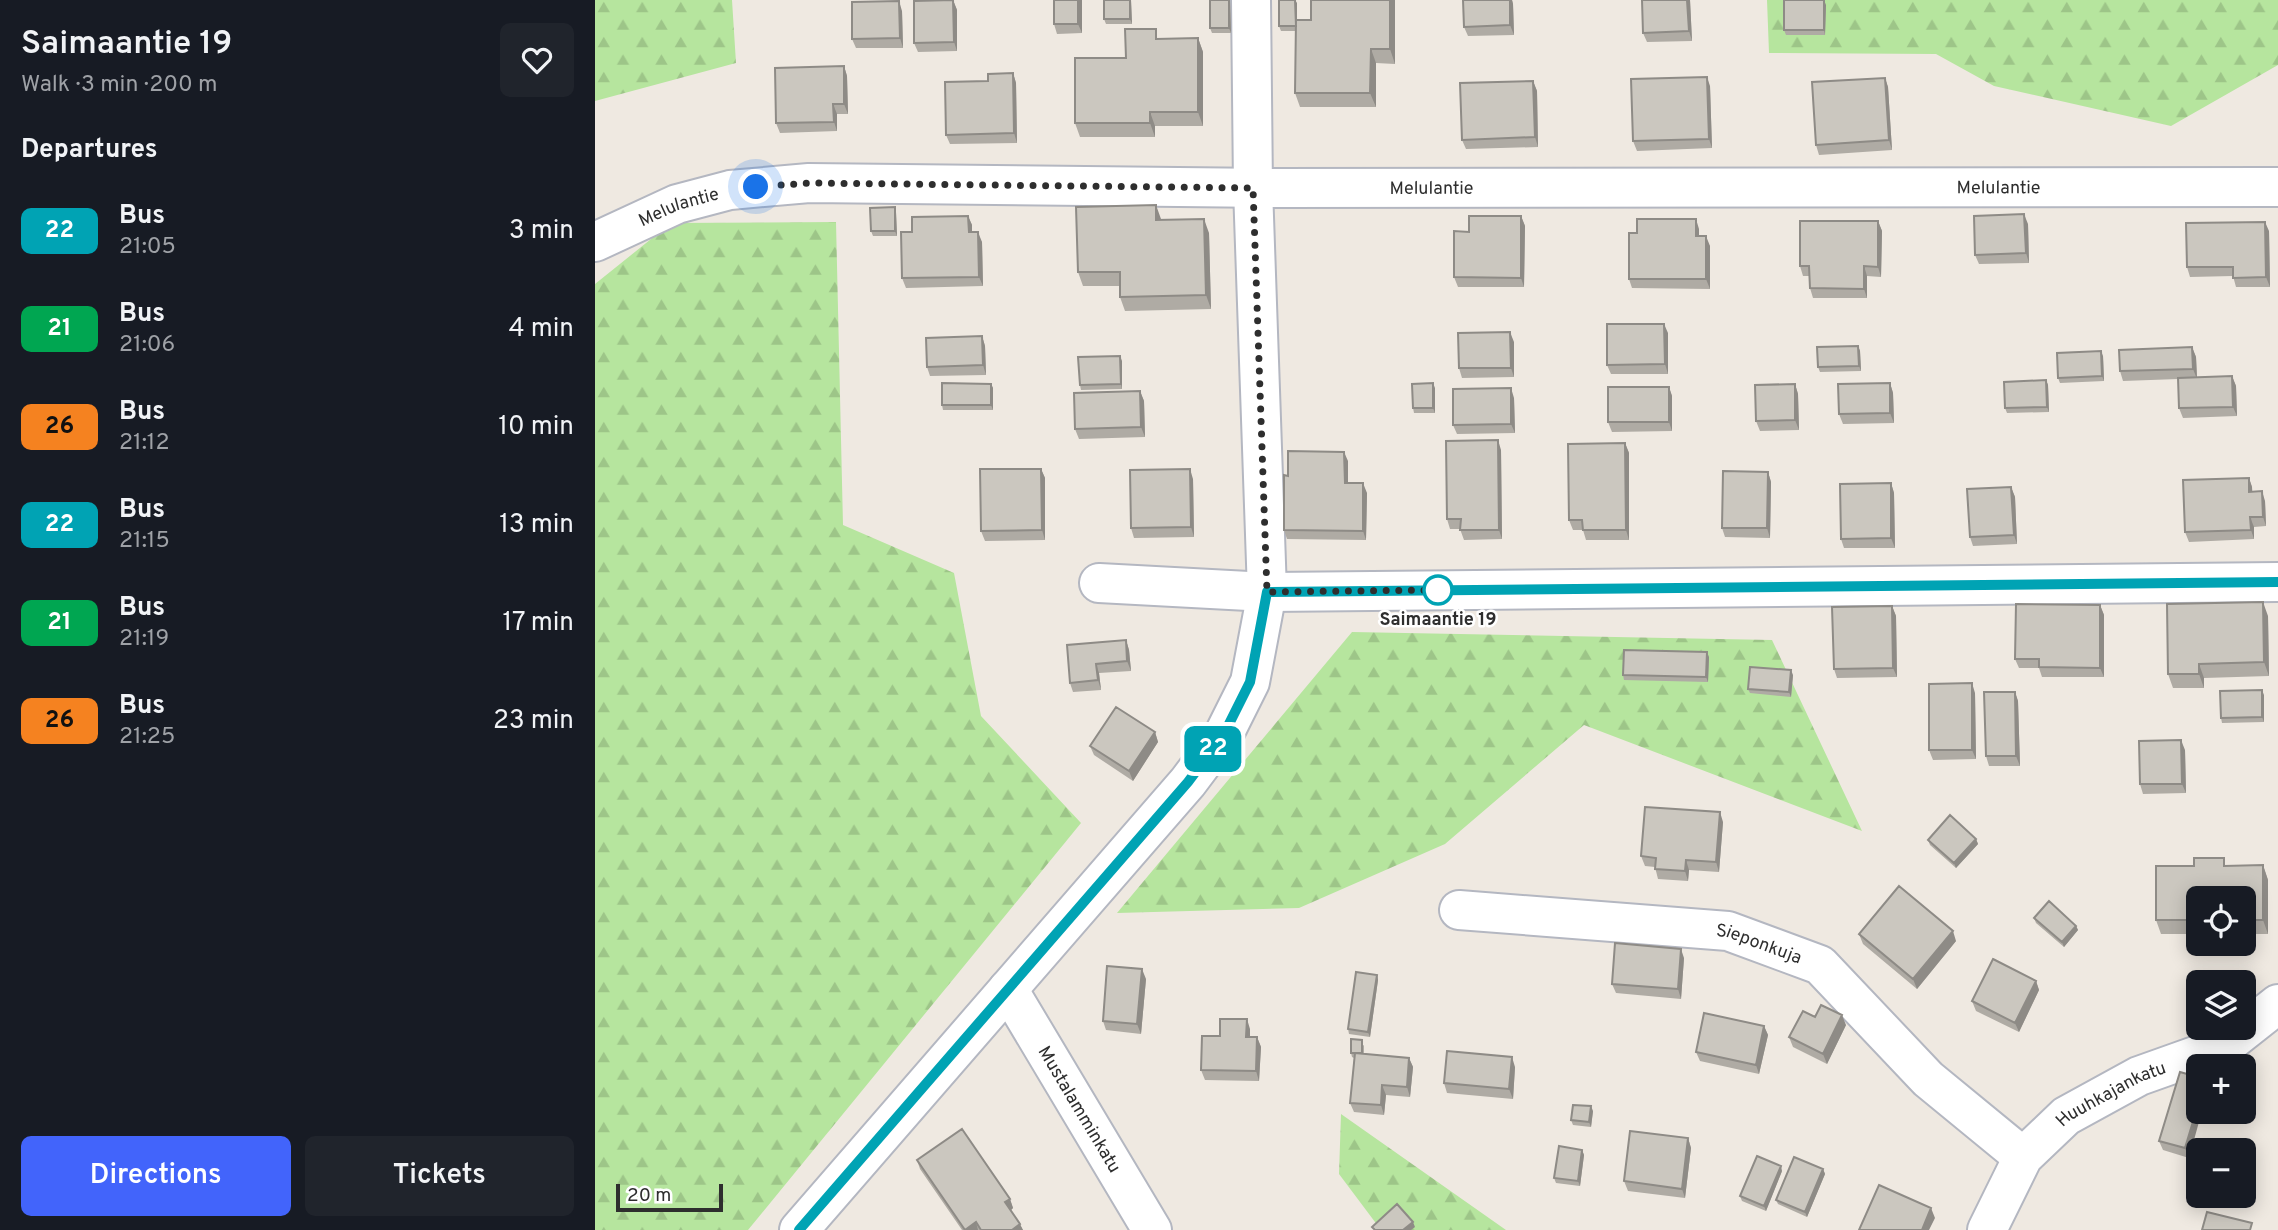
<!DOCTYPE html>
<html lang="en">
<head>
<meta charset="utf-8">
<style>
  body { margin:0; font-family:Overpass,sans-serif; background:#20242c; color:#f1f3f6; height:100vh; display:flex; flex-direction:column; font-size:26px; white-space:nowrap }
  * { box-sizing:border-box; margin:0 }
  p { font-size:23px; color:#9ea1a6 }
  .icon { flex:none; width:38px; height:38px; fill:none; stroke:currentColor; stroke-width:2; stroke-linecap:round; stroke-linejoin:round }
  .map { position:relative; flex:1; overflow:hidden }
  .drawer { display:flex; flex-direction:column; background:#171b24; width:595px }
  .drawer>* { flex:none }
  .badge { padding:0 14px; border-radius:10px; font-size:24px; line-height:46px }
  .buttons { position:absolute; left:1591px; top:886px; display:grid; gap:14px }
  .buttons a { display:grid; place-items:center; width:70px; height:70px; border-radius:10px; background:#171b24; box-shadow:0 4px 18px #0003; font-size:35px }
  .scale { position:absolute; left:21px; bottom:18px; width:107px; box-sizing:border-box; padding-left:7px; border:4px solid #2e2e2e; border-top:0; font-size:19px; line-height:24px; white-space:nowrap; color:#2e2e2e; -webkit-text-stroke:5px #fff; paint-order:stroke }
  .you { position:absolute; width:35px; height:35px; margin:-18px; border:5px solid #fff; border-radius:50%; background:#1a73e8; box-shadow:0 0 0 10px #1a73e833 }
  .map>.badge { position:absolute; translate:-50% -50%; box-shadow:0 0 0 4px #fff }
  h2 { padding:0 21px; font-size:26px; line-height:63px }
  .round { display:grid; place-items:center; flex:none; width:74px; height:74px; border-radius:10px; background:#20242c }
  .headline { display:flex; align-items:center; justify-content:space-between; height:119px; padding:0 21px }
  h1 { font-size:33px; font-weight:600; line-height:52px }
  .primary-button { display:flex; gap:14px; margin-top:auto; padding:14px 21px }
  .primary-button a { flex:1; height:80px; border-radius:10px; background:#4264fb; color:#fff; font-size:28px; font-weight:600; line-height:80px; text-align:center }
  .primary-button a+a { background:#20242c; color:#f1f3f6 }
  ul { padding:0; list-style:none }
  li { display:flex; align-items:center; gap:21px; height:98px; padding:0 21px }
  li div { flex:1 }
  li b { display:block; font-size:26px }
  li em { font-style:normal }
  li .badge { min-width:77px; font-weight:700; text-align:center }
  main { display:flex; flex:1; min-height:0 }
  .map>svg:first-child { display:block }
  .forest { fill:url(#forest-firs) }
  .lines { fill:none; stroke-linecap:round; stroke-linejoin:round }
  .minor-casing { stroke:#b4b7c1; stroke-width:42 }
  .minor { stroke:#fff; stroke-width:38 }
  .wall { fill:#afaba4 }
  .shaded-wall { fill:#8e8b86 }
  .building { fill:#cbc7bf; stroke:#8e8b86; stroke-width:2 }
  .line-casing { stroke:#fff; stroke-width:16 }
  .line { stroke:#00a3b4; stroke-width:10 }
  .walk { stroke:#2e2e2e; stroke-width:7; stroke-dasharray:0 12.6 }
  .stop-dot { fill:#fff; stroke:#00a3b4; stroke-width:3.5 }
  .labels { text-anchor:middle; stroke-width:5; stroke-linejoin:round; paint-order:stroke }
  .street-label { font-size:18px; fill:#2e2e2e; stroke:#fff }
  .stop-label { font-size:18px; font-weight:bold; fill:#2e2e2e; stroke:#fff }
</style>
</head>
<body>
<main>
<section class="drawer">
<div class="headline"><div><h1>Saimaantie 19</h1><p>Walk · 3 min · 200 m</p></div><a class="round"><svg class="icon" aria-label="heart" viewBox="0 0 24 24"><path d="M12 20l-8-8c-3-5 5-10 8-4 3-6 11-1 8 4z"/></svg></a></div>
<h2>Departures</h2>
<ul>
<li><span class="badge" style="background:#00a3b4;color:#fff">22</span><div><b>Bus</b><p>21:05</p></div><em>3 min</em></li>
<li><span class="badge" style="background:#00a651;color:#fff">21</span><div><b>Bus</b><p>21:06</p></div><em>4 min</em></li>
<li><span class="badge" style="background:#f58220;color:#111">26</span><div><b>Bus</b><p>21:12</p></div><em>10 min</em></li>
<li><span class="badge" style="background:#00a3b4;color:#fff">22</span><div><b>Bus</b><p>21:15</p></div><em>13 min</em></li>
<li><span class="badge" style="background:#00a651;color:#fff">21</span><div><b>Bus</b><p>21:19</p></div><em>17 min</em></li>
<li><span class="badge" style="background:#f58220;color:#111">26</span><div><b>Bus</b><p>21:25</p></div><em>23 min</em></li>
</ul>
<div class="primary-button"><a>Directions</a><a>Tickets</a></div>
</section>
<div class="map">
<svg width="1683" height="1230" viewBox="0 0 1683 1230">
  <defs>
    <pattern id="forest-firs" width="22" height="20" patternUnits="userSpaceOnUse" patternTransform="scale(1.75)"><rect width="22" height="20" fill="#b6e59e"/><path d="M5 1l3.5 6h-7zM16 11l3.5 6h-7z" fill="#9dc588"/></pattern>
  </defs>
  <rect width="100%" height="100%" fill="#efe9e1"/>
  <path class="forest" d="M0 0H137L141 63 0 101Z
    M1172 0H1683V65L1576 126 1399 86 1341 54 1174 53Z
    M241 222 248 525 359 573 386 716 486 823 153 1230H0V284L76 223Z
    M757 632 1177 640 1267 831 989 725 850 844 704 908 522 913Z
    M746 1114 911 1230H786L744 1174Z"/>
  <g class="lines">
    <g class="minor-casing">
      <g id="minor">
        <path id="s1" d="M0 242 82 204 135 190 214 183 676 188 1683 187"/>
        <path d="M504 583 672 592 1683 582"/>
        <path id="s2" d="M864 910 1133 931 1225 965 1333 1079 1428 1157"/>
        <path id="s3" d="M413 989 557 1230"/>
        <path d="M204 1230 593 782 629 734 655 682 672 592 658 188 656 0"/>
        <path id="s4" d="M1392 1230 1428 1157 1471 1116 1544 1076 1631 1045 1683 1004"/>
      </g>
    </g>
    <use href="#minor" class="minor"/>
  </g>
  <path class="wall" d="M358 0 362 10V51L323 52 319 43Z
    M459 0H487V33L462 34 459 24Z
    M509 0H536L537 24H511L509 19Z
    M615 0H635L636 33H617L615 28Z
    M716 0H800V64L781 63V107H705L700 93 701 31H686L684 26 702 3V20H716Z
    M868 0H917L918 4 919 35 873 36 869 27Z
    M1095 0 1097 41 1052 42 1048 33Z
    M1231 5 1230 35H1191L1189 30Z
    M307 11 308 48H261L257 39Z
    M603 38 608 52V126H560V137H485L480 123 531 58 565 39Z
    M249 66 252 76 253 114H242V131L185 133 181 123Z
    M418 73 421 83 422 143 355 144 351 135 393 81Z
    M1290 78 1293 87 1297 150 1224 155 1221 145Z
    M938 81 942 91 943 147 871 149 867 140Z
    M1115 86 1117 148 1042 151 1038 141Z
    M301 212 302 236H278L276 231Z
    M373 216 377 225V232L387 242 388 286 311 288 307 278 317 232Z
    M926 216 930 226 929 287H863L859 277 874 232Z
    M566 220 614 233 616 309 530 311 525 297V286H488L483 272Z
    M1283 221 1287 231 1286 277 1272 276V298H1218L1215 288 1214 276H1208L1205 266Z
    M1433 224 1434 263 1384 264 1380 255Z
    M1104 229V236L1115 246V289L1037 288 1034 279 1042 233Z
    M1674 231 1675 287H1641L1638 276 1595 277 1592 267Z
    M1073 333V374H1016L1012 365Z
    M387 336 390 346 391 375 335 376 332 367Z
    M919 342V377L867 378 864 368Z
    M1263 346 1265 351 1266 371 1225 372 1223 367Z
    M1597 347 1601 357 1602 377 1637 376 1641 386 1642 416 1588 418 1584 408 1583 379 1528 381 1525 371Z
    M1508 356 1509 381 1465 383 1463 378Z
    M527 361V389L486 390 485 385Z
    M1451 380 1453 385 1454 412 1412 413 1410 408Z
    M1295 383 1298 393 1299 423 1248 424 1244 414Z
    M396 384 398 388V410H348L347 405Z
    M1200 384 1203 394 1204 430 1165 431 1161 421Z
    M1074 387 1077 396V431L1017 432 1013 422Z
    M840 388V413H819L818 408Z
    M545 391 549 401 550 437 484 439 480 429Z
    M919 398 920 433 862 434 858 425Z
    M1030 443 1034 453V540H991L988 530H978L974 520Z
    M906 450 907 539 869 540 865 529H855L852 519Z
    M753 461V483L772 493 771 540 692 539 689 530 693 476Z
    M446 469 450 478V540L390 541 386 531Z
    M1173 472 1176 482 1175 538 1130 537 1127 528Z
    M1654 478 1657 487V492L1670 501 1671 526 1659 527V539L1594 542 1590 532Z
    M598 479 599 537 539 538 536 528Z
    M1296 483 1299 493 1300 548H1249L1246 539Z
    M1416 487 1420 497 1422 544 1378 546 1375 537Z
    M1505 605 1509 615V677H1447L1444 668H1424L1420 659Z
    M1297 606 1301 616 1302 677 1242 678 1239 669Z
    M1673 616 1674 676 1609 678V688H1578L1573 674Z
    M531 640 534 650 536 671 504 673 506 690 478 692 475 683Z
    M1114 657 1113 682 1029 680 1028 675Z
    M1198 675 1196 697 1155 693 1153 689Z
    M1420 692 1423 701 1425 766H1394L1391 756Z
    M1380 693 1381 759 1338 760 1334 750Z
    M1669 695V722L1627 723 1626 718Z
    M560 732 563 742 538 781 499 755 495 746Z
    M1590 750 1591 793 1548 794 1545 784Z
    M1128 822 1124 872 1094 870 1093 881 1063 879 1060 867 1050 866 1046 856Z
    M1381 839 1383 844 1361 868 1335 845 1333 840Z
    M1668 865 1673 880V934H1648V898H1603V934H1566L1561 920 1632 866Z
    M1439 918 1481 926 1483 930 1469 947 1441 923Z
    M1264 934 1361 941 1322 989 1268 944Z
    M1089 958 1086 999 1021 993 1017 984Z
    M782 975 783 980 775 1037 754 1034 753 1029Z
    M551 979 546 1034 511 1030 508 1021Z
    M1441 981 1444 990 1424 1032 1381 1011 1377 1001Z
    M1220 1017 1251 1025 1232 1064 1198 1047 1194 1037Z
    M1169 1026 1173 1035 1164 1074 1105 1061 1101 1052Z
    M655 1029V1037H662L666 1047 664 1081 610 1080 606 1070 625 1036Z
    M769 1045V1054L814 1058 818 1067 815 1097 791 1095 789 1115 759 1112 755 1103 759 1058 757 1057 756 1053Z
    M920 1067 918 1099 852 1093 849 1083Z
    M1603 1077 1594 1158 1568 1150 1564 1141Z
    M998 1111 996 1127 978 1125 976 1120Z
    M1093 1138 1096 1148 1090 1198 1033 1191 1029 1181Z
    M987 1150 989 1155 985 1186 961 1183 959 1178Z
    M322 1160 415 1199 418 1208 416 1210 428 1230H367L325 1169Z
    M1228 1169 1230 1174 1212 1217 1183 1204 1181 1200Z
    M1187 1171 1171 1211 1147 1201 1145 1196Z"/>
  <path class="shaded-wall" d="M358 0 362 10V51L359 42Z
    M483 0H487V33L483 24Z
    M535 0H536L537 24 535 19Z
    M634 0 635 1 636 33 634 28Z
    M700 0 702 3V31L701 26Z
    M795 0H800V64L795 49Z
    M915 0H917L918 4 919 35 915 25Z
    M1092 0H1095L1097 41 1094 31Z
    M1229 0 1231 5 1230 35 1229 30Z
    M304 1 307 11 308 48 305 38Z
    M603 38 608 52V126L603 112Z
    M776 49 781 63V107L775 93Z
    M249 66 252 76 253 114 249 104Z
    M418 73 421 83 422 143 419 133Z
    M1112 77 1115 86 1117 148 1114 139Z
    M1290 78 1293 87 1297 150 1294 140Z
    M938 81 942 91 943 147 940 137Z
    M238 104 242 114V131L239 122Z
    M555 112 560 126V137L555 123Z
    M561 205 566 219V234L561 220Z
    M300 207 301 212 302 236 300 231Z
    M1429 214 1433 224 1434 263 1431 253Z
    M373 216 377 225V241L374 232Z
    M926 216 930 226 929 287 926 278Z
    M609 219 614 233 616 309 611 295Z
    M1101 219 1104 229V246L1101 236Z
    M1283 221 1287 231 1286 277 1283 267Z
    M1670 222 1674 231 1675 287 1671 277Z
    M383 232 387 242 388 286 384 277Z
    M1111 236 1115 246V289L1111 279Z
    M1269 266 1272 276V298L1269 289Z
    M1069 324 1073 333V374L1070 364Z
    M915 332 919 342V377L916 368Z
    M387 336 390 346 391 375 388 365Z
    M1263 346 1265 351 1266 371 1264 366Z
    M1597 347 1601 357 1602 379 1598 369Z
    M1506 351 1508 356 1509 381 1507 376Z
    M525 356 527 361V389L526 384Z
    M1637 376 1641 386 1642 416 1638 407Z
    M1451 380 1453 385 1454 412 1452 407Z
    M838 383 840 388V413L838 408Z
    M1295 383 1298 393 1299 423 1295 413Z
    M396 384 398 388V410L396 405Z
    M1200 384 1203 394 1204 430 1200 420Z
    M1074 387 1077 396V431L1074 422Z
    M916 388 919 398 920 433 916 424Z
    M545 391 549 401 550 437 546 427Z
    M903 440 906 450 907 539 904 530Z
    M1030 443 1034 453V540L1031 530Z
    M749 452 753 461V493L750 483Z
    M446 469 450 478V540L447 530Z
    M595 469 598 479 599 537 596 527Z
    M1173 472 1176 482 1175 538 1172 528Z
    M1654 478 1657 487 1658 502 1654 492Z
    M768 483 772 493 771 540 768 531Z
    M1296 483 1299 493 1300 548 1296 538Z
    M1416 487 1420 497 1422 544 1419 535Z
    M1667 491 1670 501 1671 526 1668 517Z
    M1655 517 1659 527V539L1656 530Z
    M1668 602 1673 616 1674 676 1669 662Z
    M1505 605 1509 615V677L1505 668Z
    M1297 606 1301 616 1302 677 1298 668Z
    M531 640 534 650 536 671 532 661Z
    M1112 652 1114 657 1113 682 1111 677Z
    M501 664 504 673 506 690 503 680Z
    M1604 664 1609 678V688L1604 674Z
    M1196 670 1198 675 1196 697 1194 692Z
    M1377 683 1380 693 1381 759 1377 750Z
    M1667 690 1669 695V722L1667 717Z
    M1420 692 1423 701 1425 766 1421 756Z
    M560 732 563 742 538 781 534 771Z
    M1586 740 1590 750 1591 793 1587 784Z
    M1125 812 1128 822 1124 872 1121 862Z
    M1381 839 1383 844 1361 868 1359 863Z
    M1091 860 1094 870 1093 881 1090 871Z
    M1668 865 1673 880V934L1668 920Z
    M1481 926 1483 930 1469 947 1467 942Z
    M1358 931 1361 941 1322 989 1318 979Z
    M1086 949 1089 958 1086 999 1083 989Z
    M547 969 551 979 546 1034 542 1024Z
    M782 975 783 980 775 1037 773 1032Z
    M1441 981 1444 990 1424 1032 1420 1023Z
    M1247 1015 1251 1025 1232 1064 1228 1054Z
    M652 1019 655 1029V1046L651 1037Z
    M1169 1026 1173 1035 1164 1074 1161 1065Z
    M662 1037 666 1047 664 1081 661 1071Z
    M917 1057 920 1067 918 1099 914 1089Z
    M814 1058 818 1067 815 1097 812 1087Z
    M787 1085 791 1095 789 1115 786 1105Z
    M1603 1105V1111H1607L1594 1158 1590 1148Z
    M996 1106 998 1111 996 1127 994 1122Z
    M1093 1138 1096 1148 1090 1198 1087 1189Z
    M987 1150 989 1155 985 1186 983 1181Z
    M1186 1166 1187 1171 1171 1211 1169 1206Z
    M1228 1169 1230 1174 1212 1217 1210 1212Z
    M415 1199 418 1208 414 1212 410 1202Z
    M1336 1208 1340 1218 1334 1230H1327Z
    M381 1222 383 1230H370Z
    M818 1222 820 1227 816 1230H808Z
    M425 1224 428 1230H417Z"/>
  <path class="building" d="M358 0 359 42 319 43V1Z
    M459 0H483V24H459Z
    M509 0H535V19H509Z
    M615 0H634V28H615Z
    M684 0H700L701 26H684Z
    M716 0H795V49H776L775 93H700L701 20H716Z
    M868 0H915V25L869 27Z
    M1047 0H1092L1094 31 1048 33Z
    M1189 0H1229V30H1189Z
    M304 1 305 38 257 39V2Z
    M530 29H561V39L603 38V112H555V123H480V58H531Z
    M249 66V104H238L239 122 181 123 180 68Z
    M418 73 419 133 351 135 350 82 393 81V74Z
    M1112 77 1114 139 1038 141 1036 79Z
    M1290 78 1294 140 1221 145 1217 82Z
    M938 81 940 137 867 140 865 83Z
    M561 205V220L609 219 611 295 525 297V272H483L481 207Z
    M300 207V231H276L275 208Z
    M1429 214 1431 253 1380 255 1379 216Z
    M373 216 374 232H383L384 277 307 278 306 232H317V217Z
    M874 216H926V278L859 277V231L874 232Z
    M1042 219H1101V236H1111V279H1034V233H1042Z
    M1205 221H1283V267L1269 266V289L1215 288 1214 266H1205Z
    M1670 222 1671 277 1638 278V267H1592L1591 223Z
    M1012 324H1069L1070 364 1012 365Z
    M915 332 916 368H864L863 333Z
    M387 336 388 365 332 367 331 338Z
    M1263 346 1264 366 1223 367 1222 347Z
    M1597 347 1598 369 1525 371 1524 350Z
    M1506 351 1507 376 1463 378 1462 353Z
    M525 356 526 384 485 385 483 357Z
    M1637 376 1638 407 1584 408 1583 378Z
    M1451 380 1452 407 1410 408 1409 382Z
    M347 383 396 384V405H347Z
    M838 383V408H818L817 384Z
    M1295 383V413L1244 414 1243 384Z
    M1200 384V420L1161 421 1160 385Z
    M1013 387H1074V422H1013Z
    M916 388V424L858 425V389Z
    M545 391 546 427 480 429 479 393Z
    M903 440 904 530H865L866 519H852L851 441Z
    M1030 443 1031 530H988L987 520H974L973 444Z
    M693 451 749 452 750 483H768V531L689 530V475L693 476Z
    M385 469H446L447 530 386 531Z
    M595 469 596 527 536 528 535 470Z
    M1128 471 1173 472 1172 528H1127Z
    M1654 478V492L1667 491 1668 517H1655L1656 530 1590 532 1588 480Z
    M1296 483V538L1246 539 1245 484Z
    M1416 487 1419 535 1375 537 1372 489Z
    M1668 602 1669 662 1604 664V674H1573L1572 604Z
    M1421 604 1505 605V668L1444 667V659H1420Z
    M1297 606 1298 668 1239 669 1237 607Z
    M531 640 532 661 501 664 503 680 475 683 472 645Z
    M1029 650 1112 652 1111 677 1028 675Z
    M1155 667 1196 670 1194 692 1153 689Z
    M1377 683V750H1334V684Z
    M1667 690V717L1626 718 1625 691Z
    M1389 692H1420L1421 756H1391Z
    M521 707 560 732 534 771 495 746Z
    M1586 740 1587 784H1545L1544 741Z
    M1050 807 1125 812 1121 862 1091 860 1090 871 1060 869 1061 858 1046 856Z
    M1355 815 1381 839 1359 863 1333 840Z
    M1599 858H1629V866L1668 865V920H1648V898H1603V920H1561V866H1599Z
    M1304 886 1358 931 1318 979 1264 934Z
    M1454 901 1481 926 1467 942 1439 918Z
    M1020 943 1086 949 1083 989 1017 984Z
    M1398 959 1441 981 1420 1023 1377 1001Z
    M512 966 547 969 542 1024 508 1021Z
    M761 972 782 975 773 1032 753 1029Z
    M1226 1005 1247 1015 1228 1054 1194 1037 1208 1011 1220 1017Z
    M1109 1013 1169 1026 1161 1065 1101 1052Z
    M625 1019H652L651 1037H662L661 1071 606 1070 607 1036H625Z
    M756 1039 767 1040V1053H756Z
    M852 1051 917 1057 914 1089 849 1083Z
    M760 1053 814 1058 812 1087 787 1085 786 1105 755 1103Z
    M1585 1072 1603 1077V1105L1590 1148 1564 1141Z
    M978 1105 996 1106 994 1122 976 1120Z
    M367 1129 415 1199 410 1202 425 1224 417 1230H386L381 1222 370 1230 322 1160Z
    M1035 1131 1093 1138 1087 1189 1029 1181Z
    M964 1146 987 1150 983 1181 959 1178Z
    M1162 1156 1186 1166 1169 1206 1145 1196Z
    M1199 1157 1228 1169 1210 1212 1181 1200Z
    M1284 1185 1336 1208 1327 1230H1264Z
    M802 1204 818 1222 808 1230H780L777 1227Z
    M1612 1212 1657 1223 1655 1230H1607Z"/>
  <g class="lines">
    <g class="line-casing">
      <path id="line" d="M204 1230 593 782 629 734 655 682 672 592 1683 582"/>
    </g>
    <use href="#line" class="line"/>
    <path class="walk" d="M161 187 214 183 658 188 672 592 843 590"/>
  </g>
  <circle class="stop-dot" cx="843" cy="590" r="14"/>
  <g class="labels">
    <g class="street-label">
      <text dy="6" stroke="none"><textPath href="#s1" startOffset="1414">Melulantie</textPath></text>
      <text dy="6" stroke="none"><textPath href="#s1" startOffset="847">Melulantie</textPath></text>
      <text dy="6" stroke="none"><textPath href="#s1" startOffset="91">Melulantie</textPath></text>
      <text dy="6" stroke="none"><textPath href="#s2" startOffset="303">Sieponkuja</textPath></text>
      <text dy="6" stroke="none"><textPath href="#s4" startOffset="191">Huuhkajankatu</textPath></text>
      <text dy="6" stroke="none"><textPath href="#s3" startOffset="140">Mustalamminkatu</textPath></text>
    </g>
    <g class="stop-label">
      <text x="843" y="625">Saimaantie 19</text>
    </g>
  </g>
</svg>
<div class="buttons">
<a><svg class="icon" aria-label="locate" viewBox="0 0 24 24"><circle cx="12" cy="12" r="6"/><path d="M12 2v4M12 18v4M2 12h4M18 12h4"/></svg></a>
<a><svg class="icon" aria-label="layers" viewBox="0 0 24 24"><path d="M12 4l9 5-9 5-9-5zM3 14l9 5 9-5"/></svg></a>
<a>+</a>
<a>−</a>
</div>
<div class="scale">20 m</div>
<div class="you" style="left:161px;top:187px"></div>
<b class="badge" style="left:618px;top:749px;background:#00a3b4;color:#fff">22</b>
</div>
</main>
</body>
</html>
